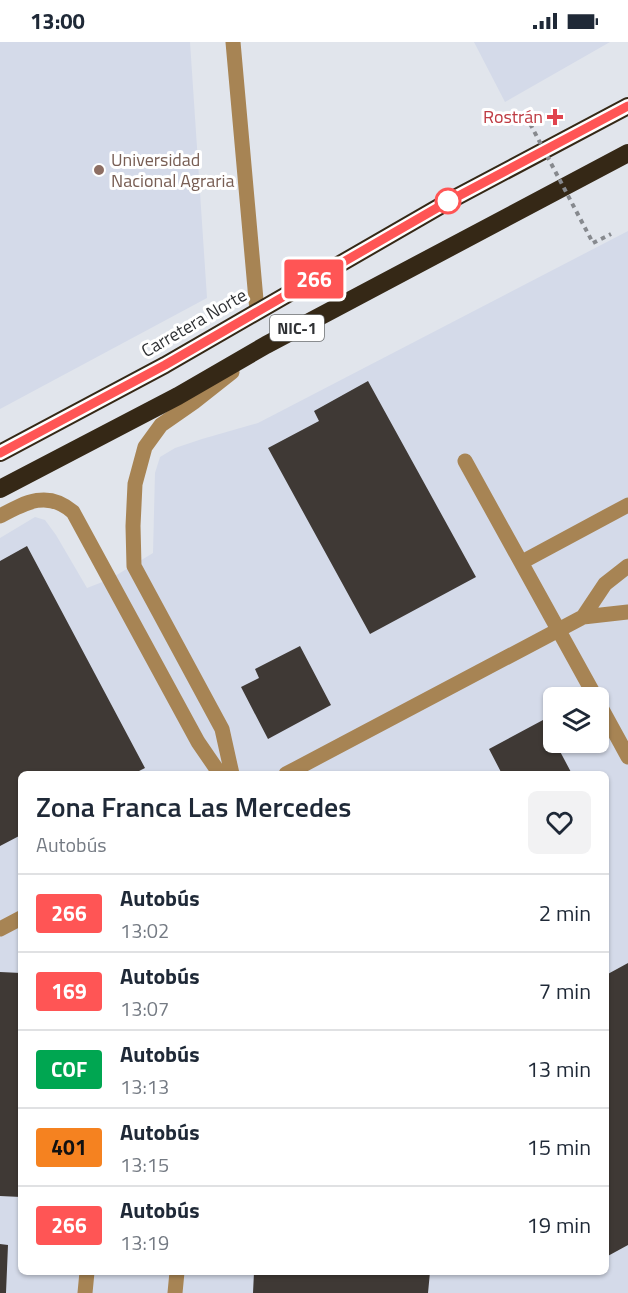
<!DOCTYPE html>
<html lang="es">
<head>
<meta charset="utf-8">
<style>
  body { margin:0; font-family:"Titillium Web",sans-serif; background:#f2f2f3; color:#1f2937; height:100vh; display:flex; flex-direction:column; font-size:22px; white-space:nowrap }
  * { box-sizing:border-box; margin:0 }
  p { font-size:20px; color:#747a83 }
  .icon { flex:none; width:33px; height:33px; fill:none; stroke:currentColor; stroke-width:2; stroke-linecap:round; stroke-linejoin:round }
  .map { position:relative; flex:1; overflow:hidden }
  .side { position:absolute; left:18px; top:729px; width:591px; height:504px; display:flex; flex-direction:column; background:#fff; border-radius:9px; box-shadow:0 2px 4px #0004 }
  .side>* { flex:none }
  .badge { padding:0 12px; border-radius:4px; font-size:21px; line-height:39px }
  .fabs { position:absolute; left:543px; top:645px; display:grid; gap:12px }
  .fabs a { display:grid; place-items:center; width:66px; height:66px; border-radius:9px; background:#fff; box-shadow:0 2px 4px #0004; font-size:30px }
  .map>.badge { position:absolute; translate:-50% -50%; box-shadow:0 0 0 3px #fff }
  .round { display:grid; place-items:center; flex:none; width:63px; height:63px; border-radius:9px; background:#f2f2f3 }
  .head { display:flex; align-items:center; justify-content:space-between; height:102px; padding:0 18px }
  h1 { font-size:28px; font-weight:600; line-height:45px }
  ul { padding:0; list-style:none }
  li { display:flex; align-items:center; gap:18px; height:78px; padding:0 18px; border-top:2px solid #e0e1e3 }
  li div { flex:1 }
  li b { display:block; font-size:22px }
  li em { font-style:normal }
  li .badge { min-width:66px; font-weight:700; text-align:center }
  .status { display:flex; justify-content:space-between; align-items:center; height:42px; padding:0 30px; background:#fff; direction:ltr }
  .status svg { height:16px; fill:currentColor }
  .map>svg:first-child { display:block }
  .built { fill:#d4dae9; fill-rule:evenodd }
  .building { fill:#3f3935 }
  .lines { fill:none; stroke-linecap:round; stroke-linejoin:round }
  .path { stroke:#86898e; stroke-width:4; stroke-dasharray:4.5 4.5; stroke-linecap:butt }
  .minor { stroke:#a78454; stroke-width:15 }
  .highway { stroke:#352816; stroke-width:18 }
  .path-bridge { stroke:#86898e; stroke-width:4; stroke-dasharray:4.5 4.5; stroke-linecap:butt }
  .line-casing { stroke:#fff; stroke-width:14 }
  .line { stroke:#f55; stroke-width:9 }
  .health-dot { fill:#e0444e; stroke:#fff; stroke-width:2 }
  .education-dot { fill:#8d6e63; stroke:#fff; stroke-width:2 }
  .stop-dot { fill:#fff; stroke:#f55; stroke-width:3 }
  .labels { text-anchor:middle; stroke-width:6; stroke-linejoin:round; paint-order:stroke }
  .shield { fill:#fff; stroke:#6e7072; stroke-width:1.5 }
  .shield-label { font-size:16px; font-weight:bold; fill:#303235 }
  .health-label { font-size:18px; fill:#be3a42; stroke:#fff; text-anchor:end }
  .education-label { font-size:18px; fill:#785e54; stroke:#fff; text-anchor:start }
  .street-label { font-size:18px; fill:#303235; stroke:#fff }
</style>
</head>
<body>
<div class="status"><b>13:00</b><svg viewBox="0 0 49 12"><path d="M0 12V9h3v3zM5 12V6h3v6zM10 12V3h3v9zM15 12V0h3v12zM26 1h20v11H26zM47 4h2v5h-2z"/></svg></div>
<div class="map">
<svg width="628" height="1251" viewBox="0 0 628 1251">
  <rect width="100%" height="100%" fill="#e1e5ec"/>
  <path class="built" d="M0 0H190L207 256 0 367Z
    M474 0H610L505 60Z
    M628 189V1251H0V496L35 475 45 478 56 493 87 546 110 537 153 511 155 431 160 415 175 406 202 397 258 381ZM554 656H598V700H554ZM21 732H606V1230H21Z"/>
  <path class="building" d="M368 339 476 535 370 592 268 406 319 379 314 369Z
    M27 504 145 726 133 732H21V793L0 804V519Z
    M300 604 331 663 268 697 241 645 259 636 255 627Z
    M543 678 554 698V700H555L572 732H502L489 707Z
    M628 921V1203L606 1215V933Z
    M0 930 21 931V1155L0 1154Z
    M0 1202 8 1203 6 1251H0Z
    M254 1230H430L428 1251H253Z"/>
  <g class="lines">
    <path class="path" d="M514 81 526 74
      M593 201 611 192"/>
    <path class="minor" d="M233 0 257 269
      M232 330 194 360 161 383 145 405 135 442 133 484 134 524 222 687 232 732
      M465 419 596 656
      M0 474C26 460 48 448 73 470L198 700 220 732
      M522 520 628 463
      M583 575 605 542 628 524
      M598 660 628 715
      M286 732 583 575 628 570
      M0 887 21 876
      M85 1251 87 1230
      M175 1251 177 1230"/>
    <path class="highway" d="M0 411 165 323 449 159 628 64
      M0 447 178 354 266 303 628 111"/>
    <path class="path-bridge" d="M526 74 593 201"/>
  </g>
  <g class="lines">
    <g class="line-casing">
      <path id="line" d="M0 411 165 323 449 159 628 64"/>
    </g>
    <use href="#line" class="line"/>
  </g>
  <path class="health-dot" d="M552 66h6v6h6v6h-6v6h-6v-6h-6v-6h6z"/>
  <circle class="education-dot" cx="99" cy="128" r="6"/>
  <circle class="stop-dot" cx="448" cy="159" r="12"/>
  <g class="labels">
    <rect class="shield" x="270" y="273" width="54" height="26" rx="4.5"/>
    <g class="shield-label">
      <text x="297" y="292">NIC-1</text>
    </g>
    <g class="health-label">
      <text x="543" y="81">Rostrán</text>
    </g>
    <g class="education-label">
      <text x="111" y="124">Universidad<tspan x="111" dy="21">Nacional Agraria</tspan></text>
    </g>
    <g class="street-label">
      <text transform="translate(194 281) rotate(-30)" y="6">Carretera Norte</text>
    </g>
  </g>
</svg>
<div class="fabs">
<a><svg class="icon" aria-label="layers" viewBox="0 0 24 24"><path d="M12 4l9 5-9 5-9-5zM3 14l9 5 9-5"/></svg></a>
</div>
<b class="badge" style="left:314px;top:237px;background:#f55;color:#fff">266</b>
<section class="side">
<div class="head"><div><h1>Zona Franca Las Mercedes</h1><p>Autobús</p></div><a class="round"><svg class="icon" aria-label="heart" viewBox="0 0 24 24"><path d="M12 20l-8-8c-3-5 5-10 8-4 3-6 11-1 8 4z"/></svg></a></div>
<ul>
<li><span class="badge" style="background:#f55;color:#fff">266</span><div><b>Autobús</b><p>13:02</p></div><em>2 min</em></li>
<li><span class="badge" style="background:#f55;color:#fff">169</span><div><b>Autobús</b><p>13:07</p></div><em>7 min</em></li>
<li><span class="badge" style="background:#00a651;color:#fff">COF</span><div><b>Autobús</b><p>13:13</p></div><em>13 min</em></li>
<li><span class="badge" style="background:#f58220;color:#111">401</span><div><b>Autobús</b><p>13:15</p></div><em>15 min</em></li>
<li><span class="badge" style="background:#f55;color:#fff">266</span><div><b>Autobús</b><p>13:19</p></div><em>19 min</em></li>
</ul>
</section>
</div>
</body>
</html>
